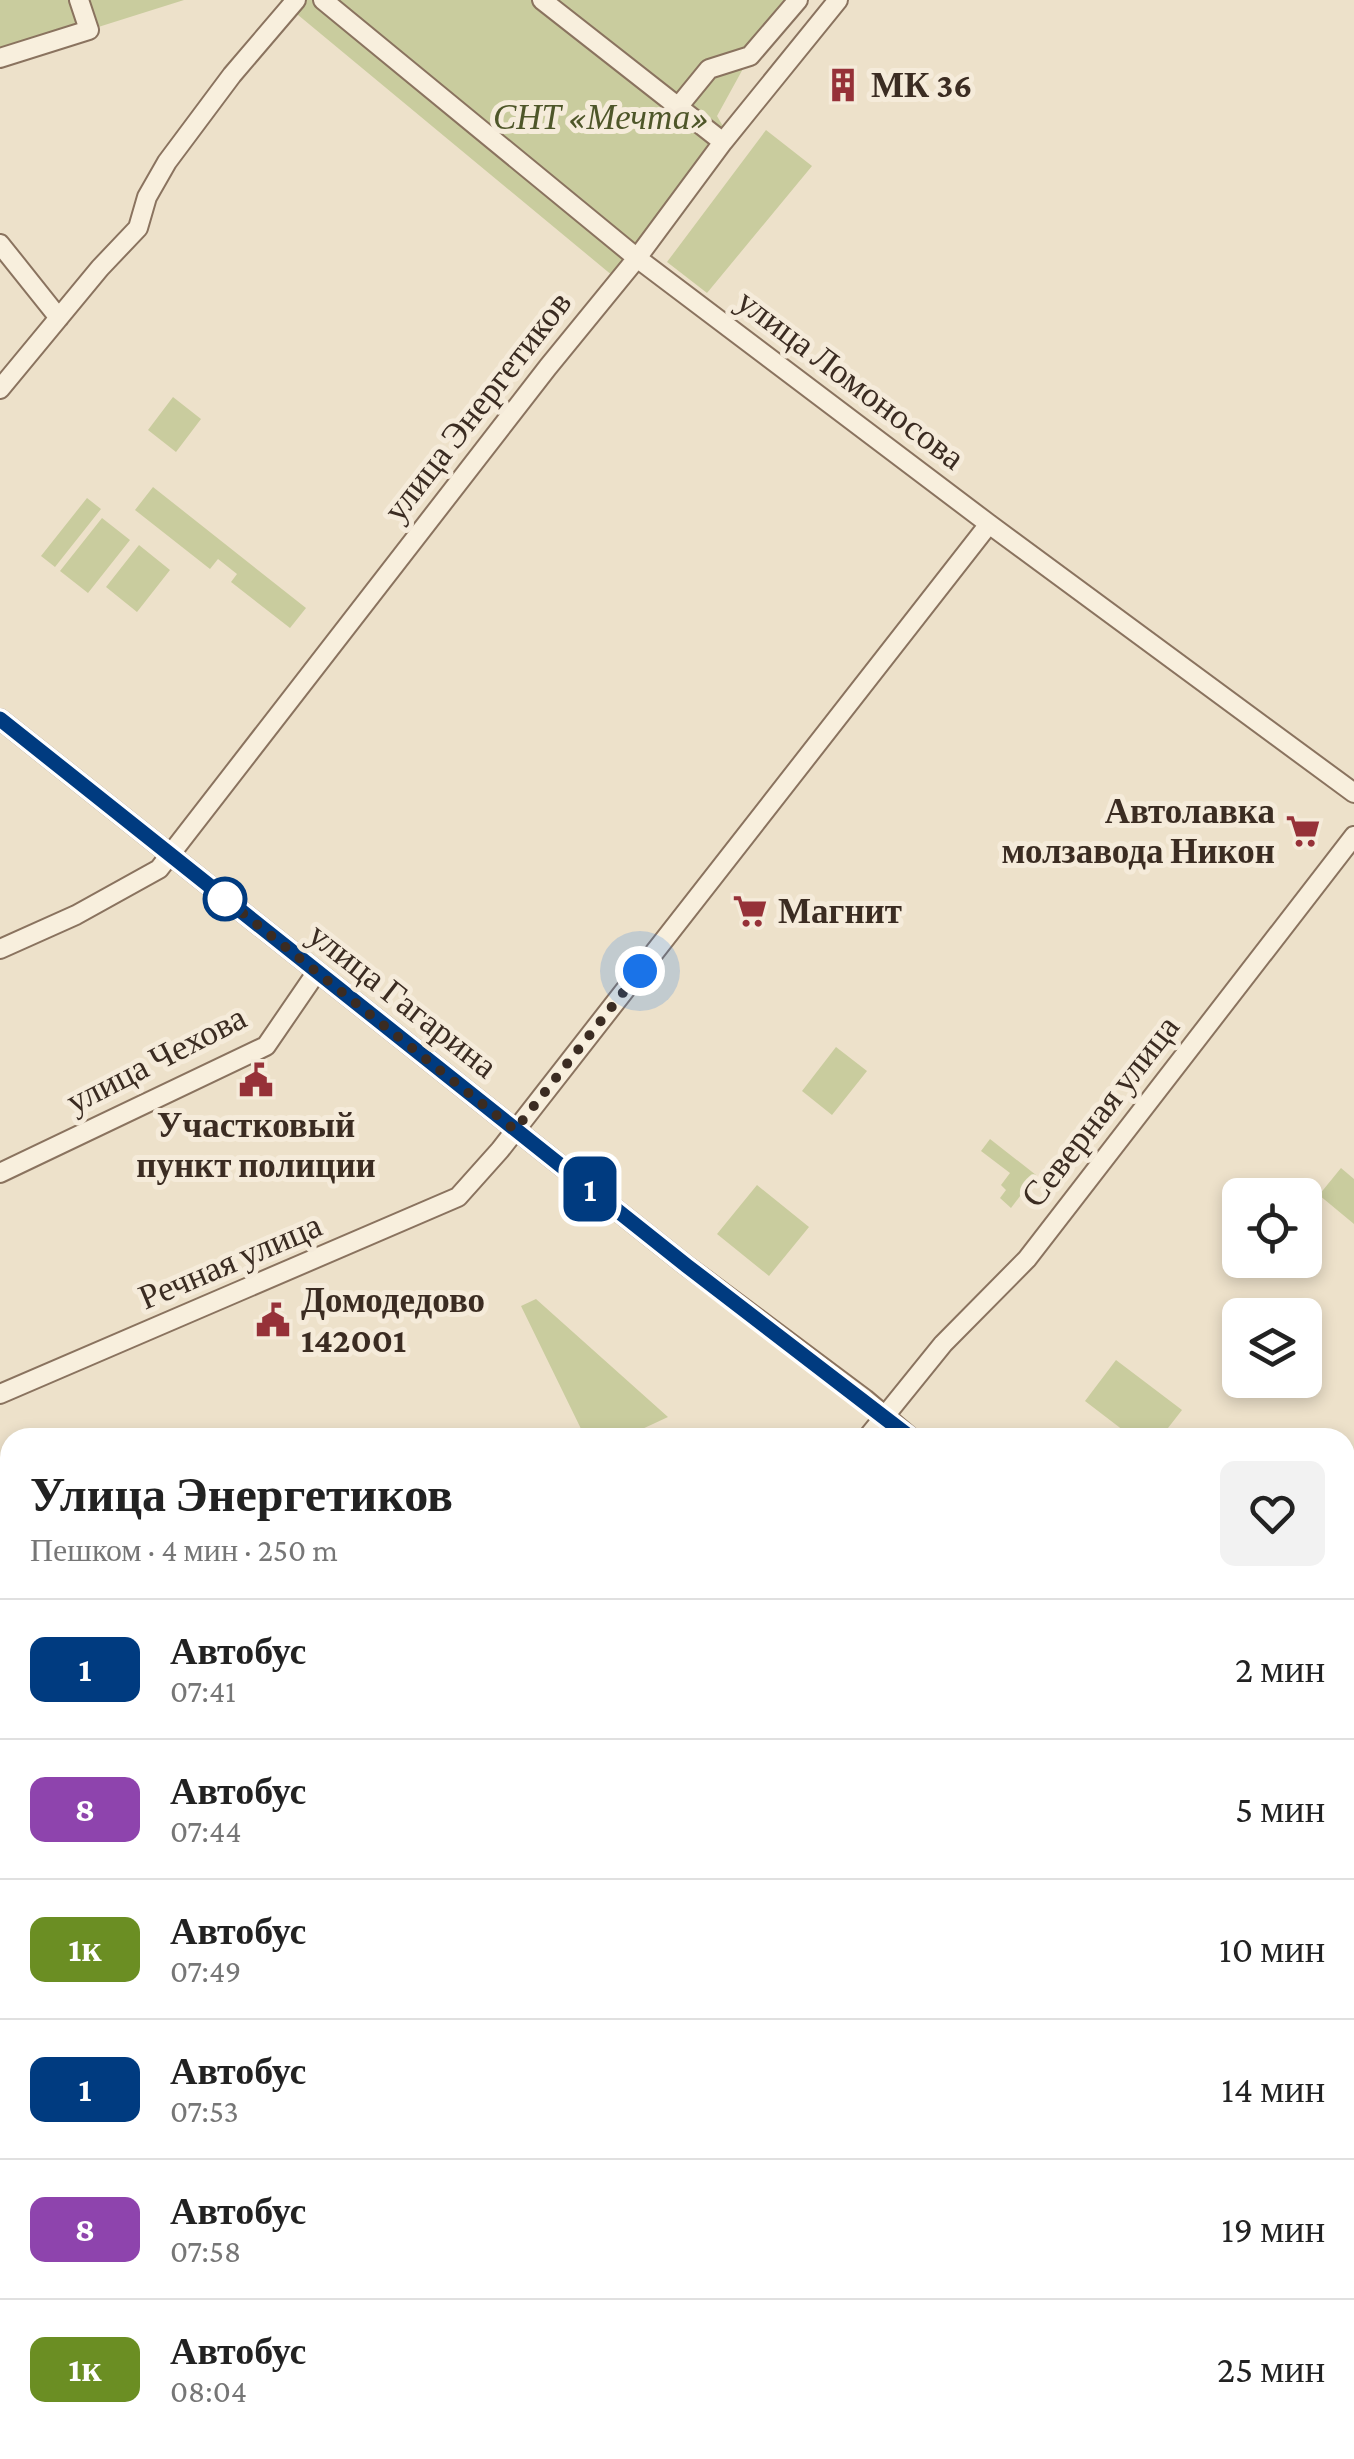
<!DOCTYPE html>
<html lang="ru">
<head>
<meta charset="utf-8">
<style>
  body { margin:0; font-family:"Crimson Pro",serif; background:#f2f2f2; color:#222; height:100vh; display:flex; flex-direction:column; font-size:38px; white-space:nowrap }
  * { box-sizing:border-box; margin:0 }
  p { font-size:32px; color:#767676 }
  .icon { flex:none; width:55px; height:55px; fill:none; stroke:currentColor; stroke-width:2; stroke-linecap:round; stroke-linejoin:round }
  .map { position:relative; flex:1; overflow:hidden }
  .side { position:absolute; left:0px; top:1428px; width:1355px; height:1032px; display:flex; flex-direction:column; background:#fff; border-radius:30px 30px 0 0; box-shadow:0 5px 15px #0003 }
  .side>* { flex:none }
  .badge { padding:0 20px; border-radius:15px; font-size:35px; line-height:65px }
  .controls { position:absolute; left:1222px; top:1178px; display:grid; gap:20px }
  .controls a { display:grid; place-items:center; width:100px; height:100px; border-radius:15px; background:#fff; box-shadow:0 5px 15px #0003; font-size:50px }
  .you { position:absolute; width:50px; height:50px; margin:-25px; border:8px solid #fff; border-radius:50%; background:#1a73e8; box-shadow:0 0 0 15px #1a73e833 }
  .map>.badge { position:absolute; translate:-50% -50%; box-shadow:0 0 0 5px #fff }
  .round { display:grid; place-items:center; flex:none; width:105px; height:105px; border-radius:15px; background:#f2f2f2 }
  .head { display:flex; align-items:center; justify-content:space-between; height:170px; padding:0 30px }
  h1 { font-size:48px; font-weight:700; line-height:75px }
  ul { padding:0; list-style:none }
  li { display:flex; align-items:center; gap:30px; height:140px; padding:0 30px; border-top:2px solid #e0e0e0 }
  li div { flex:1 }
  li b { display:block; font-size:38px }
  li em { font-style:normal }
  li .badge { min-width:110px; font-weight:700; text-align:center }
  .map>svg:first-child { display:block }
  .green { fill:#c9cc9e }
  .lines { fill:none; stroke-linecap:round; stroke-linejoin:round }
  .minor-casing { stroke:#8a735f; stroke-width:22 }
  .minor { stroke:#f8efdd; stroke-width:18 }
  .line-casing { stroke:#fff; stroke-width:22 }
  .line { stroke:#003b80; stroke-width:15 }
  .walk { stroke:#3b2c22; stroke-width:10; stroke-dasharray:0 18 }
  .stop-dot { fill:#fff; stroke:#003b80; stroke-width:5 }
  .labels { text-anchor:middle; stroke-width:10; stroke-linejoin:round; paint-order:stroke }
  .poi-label { font-size:35px; font-weight:bold; fill:#3b2c22; stroke:#f5ebda; text-anchor:start }
  .park-label { font-size:35px; font-style:italic; fill:#4e5629; stroke:#f5ebda }
  .street-label { font-size:35px; fill:#3b2c22; stroke:#f5ebda }
</style>
</head>
<body>
<div class="map">
<svg width="1354" height="2459" viewBox="0 0 1354 2459">
  <rect width="100%" height="100%" fill="#ede1ca"/>
  <path class="green" d="M0 0H184L0 58Z
    M280 0H798L750 56 717 116 731 140 619 281Z
    M766 130 812 166 707 293 667 262Z
    M173 397 201 419 176 452 148 430Z
    M153 487 306 608 290 628 231 582 237 574 218 559 210 569 135 510Z
    M87 498 101 509 55 567 41 556Z
    M102 518 130 540 88 593 60 571Z
    M139 545 170 570 137 612 106 587Z
    M836 1047 867 1071 832 1115 802 1091Z
    M990 1139 1036 1175 1011 1208 1000 1198 1006 1190 1001 1185 1010 1173 981 1151Z
    M1341 1168 1354 1179V1224L1319 1195Z
    M757 1185 809 1227 769 1276 717 1234Z
    M536 1299 668 1417 625 1437H585L521 1306Z
    M1116 1360 1182 1410 1161 1437H1132L1085 1401Z
    M1354 1539V1646L1345 1639V1544Z
    M358 2450H621L613 2459H358Z"/>
  <g class="lines">
    <g class="minor-casing">
      <path id="minor" d="M323 0 637 258 989 524 1354 793
        M542 0 723 142
        M0 58 89 30 79 0
        M678 107 709 69 750 56 798 0
        M0 244 59 318
        M0 389 100 268 138 228 147 197 167 162 232 75 296 0
        M0 719 687 1266 865 1399 911 1438
        M0 949 76 915 159 869 548 367 637 258 723 142 838 0
        M0 1173 266 1046 316 973
        M0 1394 458 1197 500 1150 989 524
        M867 1438 943 1344 1027 1259 1354 836
        M1345 1537 1354 1533
        M0 1660 10 1656
        M1345 1707 1354 1697
        M1345 1818 1354 1826
        M1345 2044 1354 2034
        M0 2054 10 2050
        M0 2253 10 2249
        M1345 2403 1354 2419
        M71 2459 78 2450
        M653 2459 661 2450
        M710 2459 718 2450
        M1139 2459 1161 2450"/>
    </g>
    <use href="#minor" class="minor"/>
  </g>
  <g class="lines">
    <g class="line-casing">
      <path id="line" d="M0 719 687 1266 911 1438"/>
    </g>
    <use href="#line" class="line"/>
    <path class="walk" d="M225 899 220 895 515 1130 640 971"/>
  </g>
  <defs>
    <g id="building-bare" transform="scale(2.7)"><path d="M-4-6H4V6H1V3H-1V6H-4ZM-2.5-4.3h1.7v1.8h-1.7ZM.8-4.3h1.7v1.8H.8ZM-2.5-1h1.7V.8h-1.7ZM.8-1h1.7V.8H.8Z" fill="#963138" stroke="#f5ebda" stroke-width="2.5" paint-order="stroke"/></g>
    <g id="supermarket-bare" transform="scale(2.7)"><path d="M-6-5.5h2.5l.6 2H6L4.5 2H-2.5L-4.4-4H-6ZM-1.5 3.2a1.3 1.3 0 1 0 .1 0ZM3 3.2a1.3 1.3 0 1 0 .1 0Z" fill="#963138" stroke="#f5ebda" stroke-width="2.5" paint-order="stroke"/></g>
    <g id="civic-bare" transform="scale(2.7)"><path d="M-.6-6.5H3V-4.5H.6V-3L4-1V1h2V6H-6V1h2V-1L-.6-3ZM-1.2 2.5V6h2.4V2.5Z" fill="#963138" stroke="#f5ebda" stroke-width="2.5" paint-order="stroke"/></g>
  </defs>
  <g fill-rule="evenodd">
    <use href="#building-bare" x="843" y="85"/>
    <use href="#supermarket-bare" x="1303" y="831"/>
    <use href="#supermarket-bare" x="750" y="911"/>
    <use href="#civic-bare" x="256" y="1080"/>
    <use href="#civic-bare" x="273" y="1320"/>
  </g>
  <circle class="stop-dot" cx="225" cy="899" r="20"/>
  <g class="labels">
    <g class="poi-label">
      <text x="871" y="97">МК 36</text>
      <text x="1275" y="823" text-anchor="end">Автолавка<tspan x="1275" dy="40">молзавода Никон</tspan></text>
      <text x="778" y="923">Магнит</text>
      <text x="256" y="1137" text-anchor="middle">Участковый<tspan x="256" dy="40">пункт полиции</tspan></text>
      <text x="301" y="1312">Домодедово<tspan x="301" dy="40">142001</tspan></text>
    </g>
    <g class="park-label">
      <text x="601" y="129">СНТ «Мечта»</text>
    </g>
    <g class="street-label">
      <text transform="translate(851 379) rotate(37)" y="12">улица Ломоносова</text>
      <text transform="translate(477 406) rotate(-52)" y="12">улица Энергетиков</text>
      <text transform="translate(403 1000) rotate(38)" y="12">улица Гагарина</text>
      <text transform="translate(156 1059) rotate(-27)" y="12">улица Чехова</text>
      <text transform="translate(1100 1111) rotate(-52)" y="12">Северная улица</text>
      <text transform="translate(230 1261) rotate(-23)" y="12">Речная улица</text>
    </g>
  </g>
</svg>
<div class="controls">
<a><svg class="icon" aria-label="locate" viewBox="0 0 24 24"><circle cx="12" cy="12" r="6"/><path d="M12 2v4M12 18v4M2 12h4M18 12h4"/></svg></a>
<a><svg class="icon" aria-label="layers" viewBox="0 0 24 24"><path d="M12 4l9 5-9 5-9-5zM3 14l9 5 9-5"/></svg></a>
</div>
<div class="you" style="left:640px;top:971px"></div>
<b class="badge" style="left:590px;top:1189px;background:#003b80;color:#fff">1</b>
<section class="side">
<div class="head"><div><h1>Улица Энергетиков</h1><p>Пешком · 4 мин · 250 m</p></div><a class="round"><svg class="icon" aria-label="heart" viewBox="0 0 24 24"><path d="M12 20l-8-8c-3-5 5-10 8-4 3-6 11-1 8 4z"/></svg></a></div>
<ul>
<li><span class="badge" style="background:#003b80;color:#fff">1</span><div><b>Автобус</b><p>07:41</p></div><em>2 мин</em></li>
<li><span class="badge" style="background:#8e44ad;color:#fff">8</span><div><b>Автобус</b><p>07:44</p></div><em>5 мин</em></li>
<li><span class="badge" style="background:#6b8e23;color:#fff">1к</span><div><b>Автобус</b><p>07:49</p></div><em>10 мин</em></li>
<li><span class="badge" style="background:#003b80;color:#fff">1</span><div><b>Автобус</b><p>07:53</p></div><em>14 мин</em></li>
<li><span class="badge" style="background:#8e44ad;color:#fff">8</span><div><b>Автобус</b><p>07:58</p></div><em>19 мин</em></li>
<li><span class="badge" style="background:#6b8e23;color:#fff">1к</span><div><b>Автобус</b><p>08:04</p></div><em>25 мин</em></li>
</ul>
</section>
</div>
</body>
</html>
